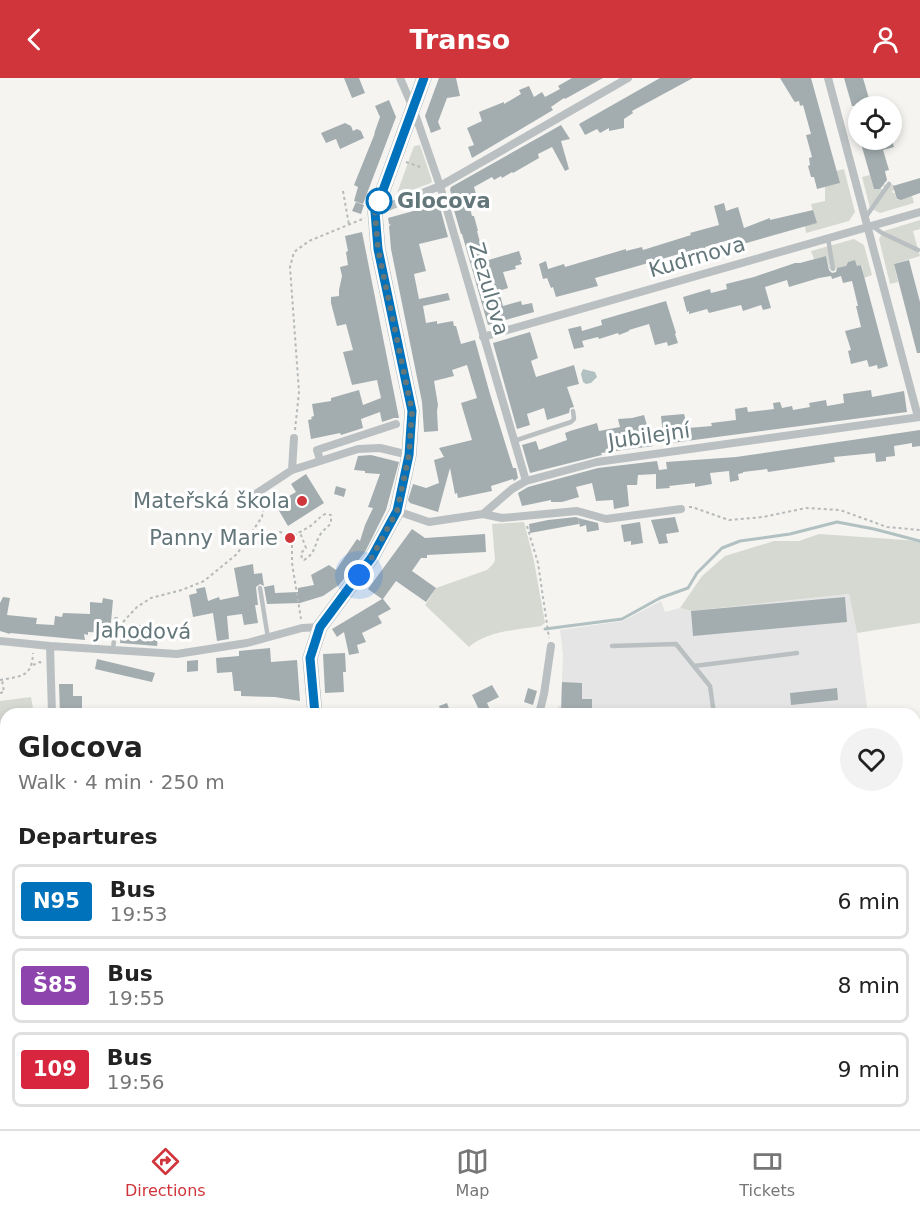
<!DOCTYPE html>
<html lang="en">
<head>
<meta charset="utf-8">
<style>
  body { margin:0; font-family:"DejaVu Sans",sans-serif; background:#f2f2f2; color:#222; height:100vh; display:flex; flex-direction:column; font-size:22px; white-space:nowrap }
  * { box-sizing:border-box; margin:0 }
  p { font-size:20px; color:#767676 }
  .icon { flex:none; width:33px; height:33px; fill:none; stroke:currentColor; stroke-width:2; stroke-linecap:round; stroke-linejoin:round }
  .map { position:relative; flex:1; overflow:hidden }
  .panel { position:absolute; left:0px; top:630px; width:921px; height:422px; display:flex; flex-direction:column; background:#fff; border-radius:18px 18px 0 0; box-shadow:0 3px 9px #0003 }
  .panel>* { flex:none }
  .badge { padding:0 12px; border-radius:4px; font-size:21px; line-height:39px }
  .controls { position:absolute; left:848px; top:18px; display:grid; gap:12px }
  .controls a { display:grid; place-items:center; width:54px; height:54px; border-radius:50%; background:#fff; box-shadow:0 3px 9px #0003; font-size:30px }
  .you { position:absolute; width:30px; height:30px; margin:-15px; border:4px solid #fff; border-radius:50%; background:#1a73e8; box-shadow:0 0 0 9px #1a73e833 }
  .map>.badge { position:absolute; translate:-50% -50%; box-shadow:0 0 0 3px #fff }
  h2 { padding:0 18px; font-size:22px; line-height:54px }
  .round { display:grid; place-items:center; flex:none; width:63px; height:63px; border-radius:32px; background:#f2f2f2 }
  .overview { display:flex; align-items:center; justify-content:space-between; height:102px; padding:0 18px }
  h1 { font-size:28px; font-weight:800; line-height:45px }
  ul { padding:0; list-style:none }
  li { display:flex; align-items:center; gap:18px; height:75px; margin:0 12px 9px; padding:0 6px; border:3px solid #e0e0e0; border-radius:9px }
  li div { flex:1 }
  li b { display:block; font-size:22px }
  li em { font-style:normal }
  li .badge { min-width:66px; font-weight:700; text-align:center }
  header { display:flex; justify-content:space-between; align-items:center; height:78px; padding:0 18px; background:#d0353b; color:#fff; font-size:27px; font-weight:800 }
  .tab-bar { display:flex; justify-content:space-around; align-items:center; height:84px; border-top:2px solid #e0e0e0; background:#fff; font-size:16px; color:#767676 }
  .tab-bar a { display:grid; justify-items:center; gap:3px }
  .tab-bar .current { color:#d0353b }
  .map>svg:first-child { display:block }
  .built { fill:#e5e5e5 }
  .green { fill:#d6d9d1 }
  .water { fill:#b1c1c1 }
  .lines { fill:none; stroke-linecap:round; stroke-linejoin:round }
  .stream { stroke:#b1c1c1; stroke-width:3 }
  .building { fill:#a3adaf }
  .secondary-casing { stroke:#acb4b6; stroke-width:15 }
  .path { stroke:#b6babb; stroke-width:2; stroke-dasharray:3 3; stroke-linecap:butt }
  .lane { stroke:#bac0c1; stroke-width:4.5 }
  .street { stroke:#bac0c1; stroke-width:8 }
  .secondary { stroke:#fff; stroke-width:12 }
  .line-casing { stroke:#fff; stroke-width:14 }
  .line { stroke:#0072bc; stroke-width:9 }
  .walk { stroke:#63767a; stroke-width:6; stroke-dasharray:0 10.8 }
  .stop-dot { fill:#fff; stroke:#0072bc; stroke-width:3 }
  .poi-dot { fill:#d0353b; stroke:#fff; stroke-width:2 }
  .labels { text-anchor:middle; stroke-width:6; stroke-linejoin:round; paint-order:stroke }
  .stop-label { font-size:21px; font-weight:bold; fill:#63767a; stroke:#fff; text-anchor:start }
  .street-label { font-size:21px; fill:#63767a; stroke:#fff }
  .poi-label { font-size:21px; fill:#63767a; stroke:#fff; text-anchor:end }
</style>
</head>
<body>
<header><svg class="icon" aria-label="back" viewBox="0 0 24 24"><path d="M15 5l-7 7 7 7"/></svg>Transo<svg class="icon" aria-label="person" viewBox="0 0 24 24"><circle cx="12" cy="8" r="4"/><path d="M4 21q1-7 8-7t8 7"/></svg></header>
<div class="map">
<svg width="920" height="1051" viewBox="0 0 920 1051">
  <rect width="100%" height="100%" fill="#f5f4f1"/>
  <path class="built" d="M849 516 857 555 868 636H558V628H561L563 576 560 552 623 543 661 523 665 534 680 530 691 533Z
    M149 1046H403L392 1051H151Z"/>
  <path class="green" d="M420 67 432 103 431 105 396 118 414 68Z
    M844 91 855 134 849 143 806 155 805 148 816 145 811 126 825 123V109L839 105 836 93Z
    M870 97 874 111 880 110 881 111H884L883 107 889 106 894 107 896 111 892 113 893 115H895L897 122 912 118 914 125 880 135 870 130 862 99Z
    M920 142V151L913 153 920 178 894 186 898 204 890 206 879 161 884 153Z
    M854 161 864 167 872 197 864 200 862 187 857 188 855 182 848 184 840 199 837 190 830 192 826 178 814 181 811 173Z
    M524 444 534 483 545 545 541 548C517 552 487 553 469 569L425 527 436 510 487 492 493 486 495 482 492 446Z
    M819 456 920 463V545L857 555 849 516 691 533 680 530 702 498 725 478 774 463H799Z
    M31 619 34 636H6V650L0 651V623Z
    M469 1046H515L516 1051H470Z
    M625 1046H753L754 1051H609Z
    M767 1046H866L868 1051H769Z"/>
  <path class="water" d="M583 291 595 294 597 299 591 305 586 306 583 304 581 296Z"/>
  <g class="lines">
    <path class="stream" d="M545 551 622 541 660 520 688 510 697 495 722 470 740 463 790 456 837 444 874 451 920 463"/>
  </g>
  <path class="building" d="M344 0H359L365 15 352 20Z
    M439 0H456L460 18 447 20 438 44 441 51 431 55 425 38Z
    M572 0H603L565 21 564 20 551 29 553 32 472 80 468 69 474 67 467 50 482 43 479 34 504 24V26L521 16 519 12 529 8 534 19 542 14 545 19 560 11 558 8Z
    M660 0H693L632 33 633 35 624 41V50L609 53V50L600 55 597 51 585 57 579 46Z
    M780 0H811L840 105 817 111 814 99H811L808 88 810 87 809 80 812 79 806 57 811 56 803 27 800 28 799 23 795 24 794 23Z
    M844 0H863L870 24 864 26V28H852Z
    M389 22 396 39 363 126 354 123 358 109 354 107 375 55 374 56 380 39 375 28Z
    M345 45 351 48 353 53 357 51 361 53 364 60 340 71 336 61 326 65 321 55Z
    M561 47 570 61 561 63 569 91 565 93 552 69 538 76 539 80 513 95 512 94 502 100 501 98 494 102 492 99 474 109 476 116 467 118 472 138H474L478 153H477L485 183 519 173 522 182H520L522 186 515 188 516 191 503 194 508 210 499 213 503 228 521 223 522 227 532 225 534 234 488 247 462 156H461L451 122H453L450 112 451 109Z
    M860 62H892L894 69 883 72 889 92 885 93 887 102 880 111H874Z
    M920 100V115L901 122 897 121 893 108Z
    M356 124 364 127 361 136 352 133Z
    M724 125 726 133 738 129 744 150 770 140V142L813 132 817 145 743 166 742 163 740 164 739 159 705 169V170L697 173 696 171 631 190 595 200 598 208 556 219 553 209 551 210 547 200 543 201 539 186 546 183 548 191 564 186 565 189 626 171V173L642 169 643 172 691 157 690 155 719 147 714 128Z
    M439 126 448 159 419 166 426 193 414 196 419 221 448 215 450 222 423 228 426 245 437 243V246L453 243 454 248H456L461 266 475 262 490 316 507 371 513 390H516L518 400 514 403 513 401 491 408 492 413 458 420 457 415 455 416 450 390 438 434 410 425 408 422 413 406 426 410 439 405 434 382 444 379 439 370 472 362 461 325 477 320 467 287 452 292 454 298 434 303 438 327 437 333 438 352V353L424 354 422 324 391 171 389 148 391 147 389 146 388 140Z
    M362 154 399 340H394L382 344 380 334 361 341 363 350 341 357 340 355 311 361 308 342 312 341 311 339 314 338 312 326 331 323V320L359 312 363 327 381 320 377 302 352 307 343 274 353 272 346 246 337 248 331 225V219L339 218V212L342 198 340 189 348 187 346 174 348 173 345 158Z
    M826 178 829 192 832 195 836 194 837 190 846 188 848 184 855 182 857 188 861 187 888 288 878 291 877 287 869 289 867 282 851 286 848 273 851 272 845 253 861 249 856 228H858L852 203 843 205 841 198 832 201 831 198 819 200 789 209 787 202 765 209 771 230 763 232 761 227 743 233 741 227 709 235 707 231 689 236V233L687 234 683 219 710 211 711 215 727 211 726 206 754 199 795 185H800Z
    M909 182 920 224V275H917L894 186Z
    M666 223 676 255 675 256 678 265 668 268 667 264 655 267 649 246 629 252V253L619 257 618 255 599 261 598 259 582 263 584 269 574 271 568 251 581 248 582 253 602 247 601 242Z
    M530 254 538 280 531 283 536 299 574 287 579 306 567 309 574 329 570 330 569 335 547 342 544 330 527 336 530 347 517 351 493 265Z
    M871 312 872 319 904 313 907 334 664 366 661 338 684 336 688 350 712 348 711 345 736 342 735 331 747 329 748 334 774 331 773 325 780 324 782 330 792 328 793 332 810 329 809 325 826 322 827 328 844 325 843 316Z
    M644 337 653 368 601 375 602 377 530 395 522 367 536 363 539 372 567 362 565 355 570 353 597 345 599 353 620 349 618 341 632 340Z
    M920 352V368L912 369V365L894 368 895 378 886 379V383L876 384 875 375 834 379 835 384 768 394 767 391 743 394V395L738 396 739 402 730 404 729 393 710 395 712 406 695 409V405L669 408 670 410 656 411V396L638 397 637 407H627L629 428 614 431 613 422 596 423 592 405 576 409 579 419 562 424H551V422L522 428 518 415 528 409 598 390 657 383 659 392 667 391 666 384 736 379Z
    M371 377 399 384 386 432 365 474 339 507 323 518 300 525 267 526 264 509 274 507 275 515 298 514V510L314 507 311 497 329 487 336 492 357 461 360 463 365 447 373 430 368 429 380 396 365 395V393L354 392 358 378Z
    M306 396 324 425 288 448 275 426 296 414 291 406Z
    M336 408 346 411 344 419 334 416Z
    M576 439 578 440 579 446 530 455 529 446 548 442Z
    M675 439 679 454 666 456 668 465 659 466 651 442Z
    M578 440 598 445 599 452 587 454 586 447 580 449Z
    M640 444 643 465 631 467V463L624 464 621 447Z
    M412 451 425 460 485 456 486 474 427 477V480H421L412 493 436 510 426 524 396 503 383 521 391 531 378 538 382 545 362 555 366 564 357 567 359 575 349 577 344 554 337 559 332 551 382 521 368 511Z
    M289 454 294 457 295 460 293 465 290 466 285 460Z
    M253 486 254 496 262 495 264 508 260 506 256 509 258 527H255L258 545 244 547 242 536 227 538 229 561 217 563 213 535 193 539 189 517 197 515 196 511 205 509 208 523 219 519 220 522 239 518 234 490Z
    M3 519 10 520 7 537 37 540 36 546 54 547 55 538 62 539 63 535 90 536V524L102 525 103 520 113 522 110 555 88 554V557L84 556 85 562 10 555V556L0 553V525Z
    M845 519 847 544 693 558 691 533Z
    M135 546 148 549 146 559 158 560 157 568 120 565 121 557 133 558Z
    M270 570 271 584 297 582 300 623 275 619 241 618V613H234L232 594 217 595 216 580 239 578V573Z
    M345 575 346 594H343L344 614 325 615 323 576Z
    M97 581 155 595 152 604 95 591Z
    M198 582V593L187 594V583Z
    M562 604 582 605V621H592V636H561Z
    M59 606H73V618H82V636H60Z
    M492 607 499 619 487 625 492 636H481L472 617Z
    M528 610 537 613 533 627 524 624Z
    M837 610 838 622 791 627 790 615Z
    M447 625 451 636H442L439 628Z"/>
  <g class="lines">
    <g class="secondary-casing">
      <path id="secondary" d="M315 636 310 580 320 549 372 479 397 433 409 377 412 333 378 171 375 134 424 0
        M65 1051V1046"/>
    </g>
    <path class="path" d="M406 84 423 90
      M343 113 349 147
      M295 352 299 314 290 189 294 174 309 163 365 140
      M689 429H692L729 442 763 439 806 430 840 432 887 449 920 452
      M527 448 538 485 549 560
      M294 458C300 453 307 451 313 446 317 442 320 439 325 436L331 437V445C328 449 323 452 320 457 314 467 316 475 304 482L302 481 301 475 306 470 301 457 298 454
      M258 465 280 454 287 457
      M292 467V485L301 541
      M123 544 137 529 151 520 182 512 204 503 237 476 262 439 264 429 261 422
      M33 587 40 584 41 585
      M0 602C20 598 32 600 33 575
      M0 615 4 614 2 602
      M0 860 1 863 6 866
      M915 864 920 863
      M403 1051 414 1046
      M562 1051 564 1046"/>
    <path class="lane" d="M865 140 889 106
      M872 148 882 155 918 172
      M828 160 833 191
      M514 363 571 344 574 341 573 333
      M260 510 268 560
      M612 568 676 566 710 608 714 636
      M113 572 116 541
      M694 588 797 575
      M579 1051 582 1046"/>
    <path class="street" d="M400 0 413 30 440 108 526 403
      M828 0 918 339
      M375 134 440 108 628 0
      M483 259 920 134
      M320 382 317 372 396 346
      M292 392 294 360
      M257 415 292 392 358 371 380 370 409 377
      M397 433 429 444 483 436 512 411 526 403 597 384 920 339
      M483 436 502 440 577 433 606 441 681 431
      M0 563 50 568 177 576 247 565 302 550 320 549
      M50 568 52 636
      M539 636 544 616 551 568
      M0 877 6 875"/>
    <use href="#secondary" class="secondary"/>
  </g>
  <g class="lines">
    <g class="line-casing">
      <path id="line" d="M315 636 310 580 320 549 372 479 397 433 409 377 412 333 378 171 375 134 424 0"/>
    </g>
    <use href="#line" class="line"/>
    <path class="walk" d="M359 497 372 479 397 433 409 377 412 333 378 171 375 134 379 122V123"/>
  </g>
  <circle class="stop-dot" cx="379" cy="123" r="12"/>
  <g class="poi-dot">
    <circle cx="302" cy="423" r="6"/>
    <circle cx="290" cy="460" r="6"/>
  </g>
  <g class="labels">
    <g class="stop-label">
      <text x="397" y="130">Glocova</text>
    </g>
    <g class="street-label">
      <text transform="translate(697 179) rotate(-16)" y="7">Kudrnova</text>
      <text transform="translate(489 211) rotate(74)" y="7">Zezulova</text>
      <text transform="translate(649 358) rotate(-8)" y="7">Jubilejní</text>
      <text transform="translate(143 553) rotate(1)" y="7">Jahodová</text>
    </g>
    <g class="poi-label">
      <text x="290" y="430">Mateřská škola</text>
      <text x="278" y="467">Panny Marie</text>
    </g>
  </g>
</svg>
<div class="controls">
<a><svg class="icon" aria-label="locate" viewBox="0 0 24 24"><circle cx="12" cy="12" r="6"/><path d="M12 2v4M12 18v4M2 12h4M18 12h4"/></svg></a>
</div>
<div class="you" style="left:359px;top:497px"></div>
<section class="panel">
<div class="overview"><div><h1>Glocova</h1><p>Walk · 4 min · 250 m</p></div><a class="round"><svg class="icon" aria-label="heart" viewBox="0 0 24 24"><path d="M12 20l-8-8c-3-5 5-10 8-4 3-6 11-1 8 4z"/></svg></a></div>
<h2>Departures</h2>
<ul>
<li><span class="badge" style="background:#0072bc;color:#fff">N95</span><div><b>Bus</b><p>19:53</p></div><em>6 min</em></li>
<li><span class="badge" style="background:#8e44ad;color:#fff">Š85</span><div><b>Bus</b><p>19:55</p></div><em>8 min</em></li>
<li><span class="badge" style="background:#d7263d;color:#fff">109</span><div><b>Bus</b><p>19:56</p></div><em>9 min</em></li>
</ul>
</section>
</div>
<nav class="tab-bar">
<a class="current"><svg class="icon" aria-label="directions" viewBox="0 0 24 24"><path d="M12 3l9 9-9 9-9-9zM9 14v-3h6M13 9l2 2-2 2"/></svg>Directions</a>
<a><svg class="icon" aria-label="map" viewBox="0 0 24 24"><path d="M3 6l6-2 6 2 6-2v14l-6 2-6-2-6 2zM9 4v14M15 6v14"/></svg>Map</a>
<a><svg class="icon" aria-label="tickets" viewBox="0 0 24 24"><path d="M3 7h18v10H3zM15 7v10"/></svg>Tickets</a>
</nav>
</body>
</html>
